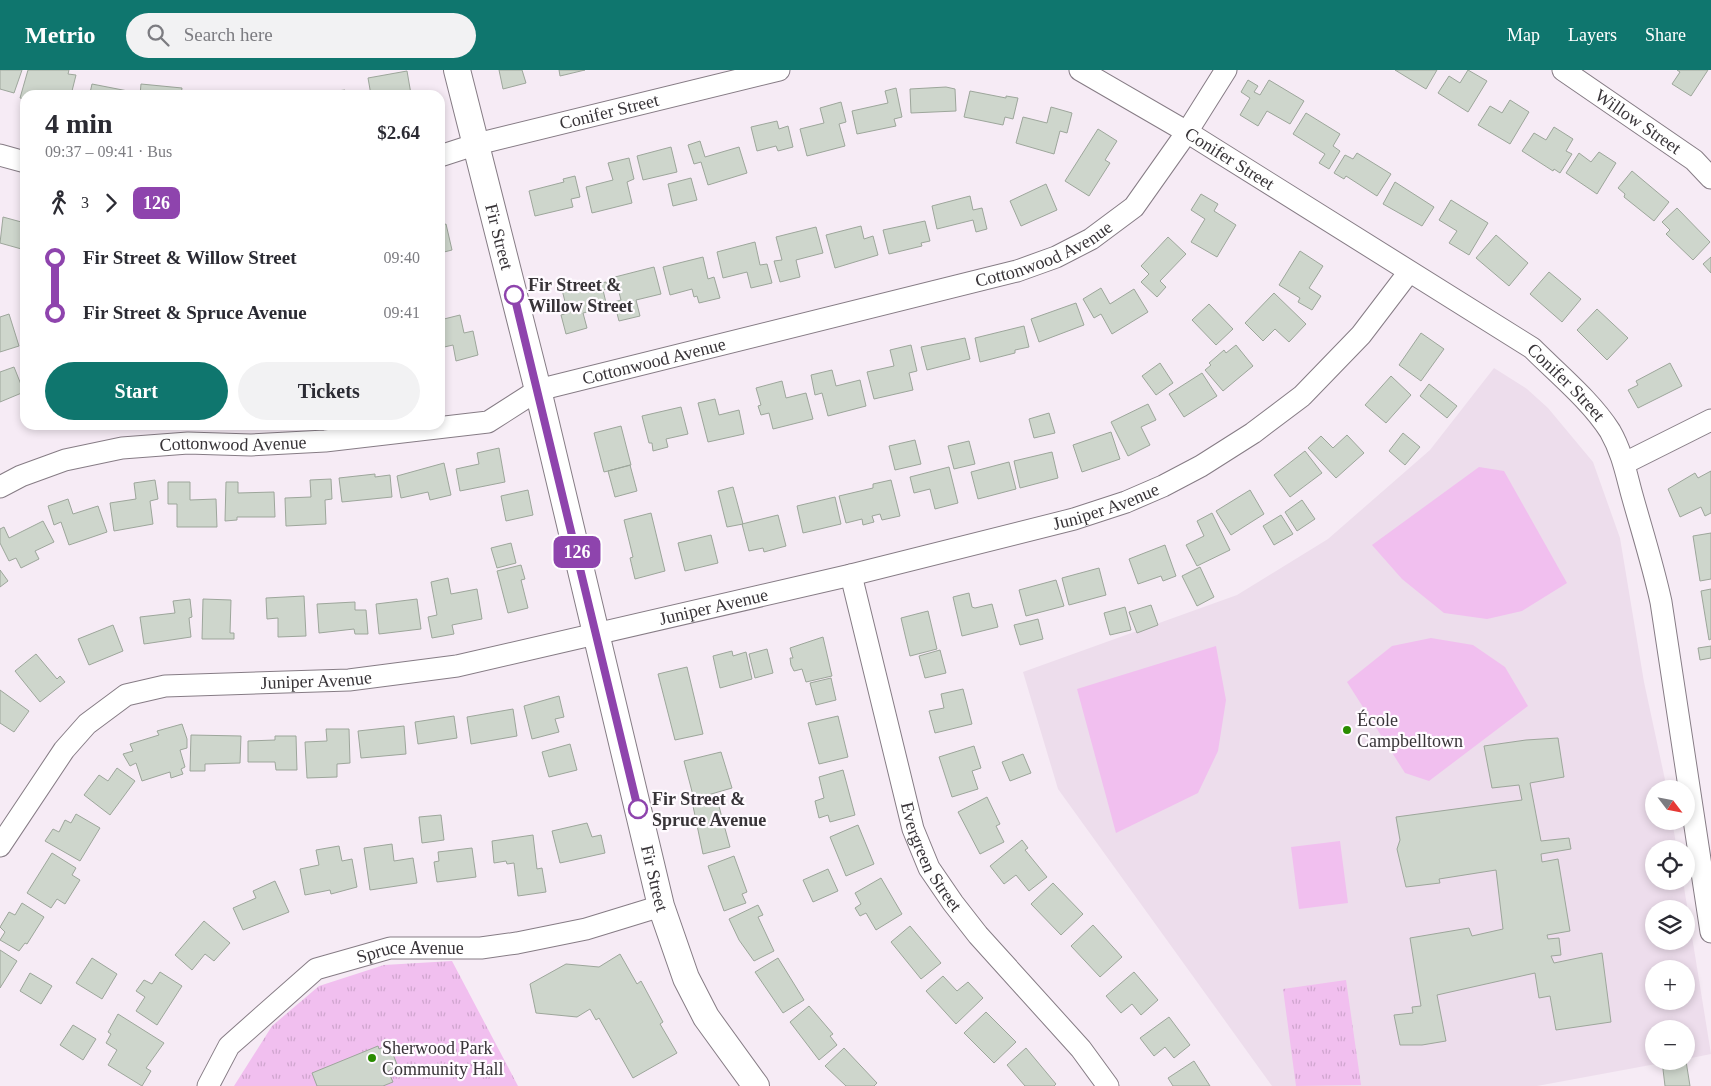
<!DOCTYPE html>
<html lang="en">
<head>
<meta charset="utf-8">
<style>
  body { margin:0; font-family:Georgia,serif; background:#f2f2f3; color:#2b2b33; height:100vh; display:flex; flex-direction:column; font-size:19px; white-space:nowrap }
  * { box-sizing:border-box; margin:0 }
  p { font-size:16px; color:#7c7c81 }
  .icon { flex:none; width:28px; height:28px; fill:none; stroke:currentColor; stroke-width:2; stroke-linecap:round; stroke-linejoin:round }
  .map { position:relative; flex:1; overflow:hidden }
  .details { position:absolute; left:20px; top:20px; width:425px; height:340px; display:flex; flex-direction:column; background:#fff; border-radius:15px; box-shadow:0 2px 8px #0003 }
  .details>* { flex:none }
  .badge { padding:0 10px; border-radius:8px; font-size:18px; line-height:32px }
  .needle { width:32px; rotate:122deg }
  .controls { position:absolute; left:1645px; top:710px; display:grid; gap:10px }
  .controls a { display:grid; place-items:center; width:50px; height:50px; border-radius:50%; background:#fff; box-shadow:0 2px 8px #0003; font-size:25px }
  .map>.badge { position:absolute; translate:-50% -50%; box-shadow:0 0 0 2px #fff }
  .legs { display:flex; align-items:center; gap:8px; height:55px; padding:0 25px; font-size:16px }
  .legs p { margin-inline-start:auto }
  .headline { display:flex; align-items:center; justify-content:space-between; height:85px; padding:0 25px }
  h1 { font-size:28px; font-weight:800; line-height:38px }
  .cta { display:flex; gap:10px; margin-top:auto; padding:10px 25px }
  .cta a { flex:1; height:58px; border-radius:30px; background:#0f766e; color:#fff; font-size:20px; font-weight:800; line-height:58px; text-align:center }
  .cta a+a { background:#f2f2f3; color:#2b2b33 }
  ul { padding:0 25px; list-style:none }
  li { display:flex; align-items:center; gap:18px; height:55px; font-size:19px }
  li i { display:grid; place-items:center; width:8px; height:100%; margin:0 6px; background:currentColor }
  li i::after { content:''; width:12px; height:12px; margin:-6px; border:4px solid; border-radius:50%; background:#fff }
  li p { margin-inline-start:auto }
  li:first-child i { background:linear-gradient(#0000 50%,currentColor 0) }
  li:last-child i { background:linear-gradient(currentColor 50%,#0000 0) }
  header { display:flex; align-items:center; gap:30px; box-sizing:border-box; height:70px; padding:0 25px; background:#0f766e; color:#fff }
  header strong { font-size:24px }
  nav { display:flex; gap:28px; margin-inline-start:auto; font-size:18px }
  .search { width:350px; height:45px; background:#f2f2f3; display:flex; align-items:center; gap:12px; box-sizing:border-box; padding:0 18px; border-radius:28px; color:#7c7c81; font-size:19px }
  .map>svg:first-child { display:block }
  .built { fill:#edddec; fill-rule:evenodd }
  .grass { fill:#f1bfef }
  .park { fill:url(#park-tufts) }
  .building { fill:#ced6cc; stroke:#9da69b }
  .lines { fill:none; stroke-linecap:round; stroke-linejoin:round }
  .minor-casing { stroke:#867c85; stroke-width:23 }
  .tertiary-casing { stroke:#867c85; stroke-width:28 }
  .minor { stroke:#fff; stroke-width:21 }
  .tertiary { stroke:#fff; stroke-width:26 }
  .line-1-casing { stroke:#fff; stroke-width:11 }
  .line-1 { stroke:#8e44ad; stroke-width:8 }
  .stop-1-dot { fill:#fff; stroke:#8e44ad; stroke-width:2.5 }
  .poi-dot { fill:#298c00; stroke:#fffbff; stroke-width:2 }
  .labels { text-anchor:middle; stroke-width:4.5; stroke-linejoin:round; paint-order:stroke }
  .street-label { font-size:18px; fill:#383438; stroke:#fffbff }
  .stop-label { font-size:18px; font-weight:bold; fill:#383438; stroke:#fffbff; text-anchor:start }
  .poi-label { font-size:18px; fill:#383438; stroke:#fffbff; text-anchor:start }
</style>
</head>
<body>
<header>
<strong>Metrio</strong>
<div class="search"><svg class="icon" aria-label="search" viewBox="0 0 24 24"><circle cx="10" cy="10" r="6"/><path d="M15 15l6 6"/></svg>Search here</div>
<nav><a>Map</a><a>Layers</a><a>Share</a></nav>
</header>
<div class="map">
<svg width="1711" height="1016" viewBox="0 0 1711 1016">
  <defs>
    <pattern id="park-tufts" width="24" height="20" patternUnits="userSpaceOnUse" patternTransform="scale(1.25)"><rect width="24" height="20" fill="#f1bfef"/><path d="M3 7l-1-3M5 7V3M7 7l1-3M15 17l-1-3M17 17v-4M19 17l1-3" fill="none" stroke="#cfa5ce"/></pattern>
  </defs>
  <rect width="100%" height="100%" fill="#f6ebf5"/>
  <path class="built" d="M1494 298 1527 319 1548 338 1593 392 1620 468 1644 612 1667 719H1654V751H1672L1677 779H1654V811H1683L1711 984 1686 989V959H1654V991H1672L1537 1016H1272L1058 719 1023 602 1237 525 1328 469 1430 380ZM1654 839H1686V871H1654ZM1654 899H1686V931H1654Z"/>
  <path class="grass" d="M1479 397 1504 401 1567 513 1522 541 1487 549 1444 543 1402 509 1372 475Z
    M1431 568 1473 575 1505 597 1528 636 1429 711 1405 703 1347 612 1392 576Z
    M1216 576 1226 630 1218 681 1198 723 1116 763 1077 619Z
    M1340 771 1348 833 1299 839 1291 777Z"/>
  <path class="park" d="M452 891 518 1016H234L272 956 319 916 384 895Z
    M1346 910 1361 1015 1296 1016 1283 919Z"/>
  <path class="building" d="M0 0H22L14 23 0 19Z
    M28 0H69L68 4 76 5 71 25H50L34 21 33 25H25V29L20 28Z
    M499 0H522L526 13 503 19Z
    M559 0H585L560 6Z
    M1395 0H1437L1426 19Z
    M1468 0 1487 11 1468 42 1438 23 1449 6 1460 13Z
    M1677 0H1708L1691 26 1672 14 1680 2Z
    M407 1 411 24 371 25 368 8Z
    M1248 10 1258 16 1254 22 1260 25 1269 10 1304 31 1290 54 1267 41 1258 56 1240 45 1250 28 1241 22Z
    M92 14 133 22 132 25H81L82 21 90 23Z
    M141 14 182 18 181 25H140Z
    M946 17 955 19 956 41 911 43 910 19Z
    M896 18 902 47 894 49 896 56 857 64 852 41 888 33 885 21Z
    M345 20V25H306Z
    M296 21V25H256V22Z
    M970 21 1006 28V26L1018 28 1013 49 1005 47 1003 55 964 47Z
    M1510 30 1529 42 1510 74 1478 55 1490 36 1502 43Z
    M841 32 846 52 839 54 845 76 807 86 800 59 824 53 820 38Z
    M1051 37 1072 43 1067 63 1060 61 1054 84 1016 73 1023 47 1047 53Z
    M1306 43 1340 64 1333 76 1340 81 1329 99 1319 93 1325 84 1293 64Z
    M777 51 779 59 788 56 793 77 778 81 776 76 757 81 751 57Z
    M1554 57 1573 69 1566 81 1572 84 1560 103 1554 99 1553 101 1522 81 1534 63 1546 70Z
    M1098 59 1117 71 1105 90 1110 93 1089 126 1065 111Z
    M700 71 705 87 739 77 747 103 708 115 701 92 694 94 688 75Z
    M671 77 677 102 643 110 637 86Z
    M1599 82 1616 93 1597 124 1566 103 1579 83 1591 92Z
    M1357 83 1391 104 1377 126 1346 106 1344 109 1334 103 1345 85 1353 89Z
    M629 88 634 109 627 112 632 133 592 143 586 117 613 110 608 93Z
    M1632 101 1669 132 1654 151 1624 127 1625 124 1618 118Z
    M575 106 580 127 571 129 573 137 535 146 529 121 564 112 563 109Z
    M691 108 697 130 673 136 668 114Z
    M1395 112 1434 137 1422 156 1383 134Z
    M1046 114 1057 140 1021 156 1010 131Z
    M1201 124 1218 134 1214 141 1236 155 1217 187 1191 172 1205 149 1191 140Z
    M970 126 973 140 982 138 987 159 976 162 973 150 937 159 932 136Z
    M1451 130 1488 153 1469 185 1449 173 1457 161 1439 150Z
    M1677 138 1710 172 1693 190 1666 164 1670 160 1662 152Z
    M3 147 25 153V180L0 173Z
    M925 151 930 171 921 173 922 176 889 184 883 160Z
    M446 154 452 180 440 183V156Z
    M861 156 864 169 873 166 878 185 835 198 826 165Z
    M816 157 823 183 796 190 800 207 780 212 774 191 782 190 776 167Z
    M1496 165 1528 193 1509 216 1476 188Z
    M1168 167 1186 184 1160 211 1166 217 1157 227 1141 212 1149 204 1141 196Z
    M755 172 760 195 767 194 772 213 751 218 747 202 723 208 717 182Z
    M1300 181 1323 196 1309 218 1321 226 1312 240 1298 232 1300 228 1279 215Z
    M703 187 708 209 714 207 720 228 699 233 697 226 694 227 692 219 670 225 663 197Z
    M1711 187V203L1703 194Z
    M654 197 661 224 636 230 640 246 619 251 614 232 621 230 615 207Z
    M1549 202 1581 229 1562 252 1530 224Z
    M601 211V213L606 212 608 219 603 220 607 237 583 243 587 258 566 264 561 245 568 243 562 220Z
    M1101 218 1110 234 1134 219 1148 242 1112 264 1101 244 1094 248 1083 229Z
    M1274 223 1306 254 1289 272 1275 259 1263 271 1245 253Z
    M1076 233 1084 255 1039 272 1031 249Z
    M1209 234 1233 259 1216 275 1192 250Z
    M1597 239 1628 268 1607 290 1577 260Z
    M9 244 19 276 0 282V247Z
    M460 245 464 263 473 261 478 285 456 291 453 275 440 278V250Z
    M1024 256 1029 277 1015 280V283L980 292 975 268Z
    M1421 263 1444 279 1421 311 1399 295Z
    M965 268 970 289 927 300 921 277Z
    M911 275 917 301 909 303 913 320 874 329 867 302 894 296 890 280Z
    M1236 275 1253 296 1223 321 1205 300 1211 295 1209 293 1224 280 1226 283Z
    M1160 293 1173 313 1156 325 1142 306Z
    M1670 293 1682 316 1638 338 1628 320 1638 315 1636 311Z
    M14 297 24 322 0 332V302Z
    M832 300 836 316 860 310 866 336 828 346 822 323 815 325 811 305Z
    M1202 303 1217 326 1184 347 1169 324Z
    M1391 306 1411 325 1386 353 1365 335Z
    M782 311 786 328 806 323 813 349 773 359 769 343 761 345 758 336 761 335 756 318Z
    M1429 314 1457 336 1447 348 1420 326Z
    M715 329 719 345 739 340 744 364 708 372 698 333Z
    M1148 334 1156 350 1141 357 1150 375 1128 386 1111 352Z
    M681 337 688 364 666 369 668 377 653 381 652 373H649L642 346Z
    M1049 343 1055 363 1034 368 1029 349Z
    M621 356 631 395 604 402 594 363Z
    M1111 362 1120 389 1082 402 1073 375Z
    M1403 363 1420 377 1405 395 1389 381Z
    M1347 365 1364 383 1336 408 1308 378 1321 366 1333 378Z
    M915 370 921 394 895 400 889 376Z
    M969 371 975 394 954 399 948 376Z
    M499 378 505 412 460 421 456 399 479 394 477 383Z
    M1305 381 1322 403 1290 427 1274 405Z
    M1052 382 1058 408 1020 418 1014 391Z
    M1009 392 1016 419 978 429 971 402Z
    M444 393 451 425 430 430 428 422 401 428 397 406Z
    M630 395 637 421 615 427 608 401Z
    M949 397 958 433 935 439 930 419 914 423 910 407Z
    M1711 401V443L1705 446 1701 437 1680 447 1668 419 1695 403 1698 408Z
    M375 404V407L390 405 392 427 342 432 339 408Z
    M331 409 332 429 325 430 326 454 286 456 285 428 311 427 310 410Z
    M155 410 158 429 150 431 153 454 114 461 110 433 136 429 134 413Z
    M891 410 900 446 882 450 880 444 872 446 874 452 863 455 862 449 846 453 839 426 873 418V414Z
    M168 412H190V430L216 429 217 457H177V434H168Z
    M226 412H238V423L274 422 275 447H237V450L225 451Z
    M733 417 743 454 727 457 718 421Z
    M528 420 533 445 506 451 501 426Z
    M1250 420 1264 444 1231 465 1216 441Z
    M835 427 841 454 803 463 797 436Z
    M68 429 73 444 98 436 107 462 69 475 61 452 54 455 48 436Z
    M1302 430 1315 449 1297 461 1285 442Z
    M651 443 665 501 635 509 630 488 633 487 624 450Z
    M1212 443 1230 480 1197 496 1186 475 1204 466 1197 451Z
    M778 445 786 476 764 482 763 478 749 481 742 454Z
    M1281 445 1293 464 1274 475 1263 456Z
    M43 451 54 472 35 481 39 489 21 498 16 488 9 491 0 473V459L4 457 9 468Z
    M1711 463V509L1700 511 1693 466Z
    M711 465 718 493 685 501 678 473Z
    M511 473 516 493 497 498 491 478Z
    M1165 475 1176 506 1163 511 1161 506 1138 514 1129 489Z
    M521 495 525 509 521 510 528 538 508 543 497 501Z
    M1200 497 1214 527 1197 536 1182 506Z
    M1099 498 1106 525 1069 535 1062 508Z
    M0 500 8 511 0 517Z
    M448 508 451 524 477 519 482 549 452 555 454 564 432 568 428 547 437 545 431 512Z
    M1056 510 1064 536 1026 546 1019 520Z
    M1711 519V569L1709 570 1701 521Z
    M969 523 972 537 975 538 992 534 998 557 962 566 953 527Z
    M304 526 306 566 278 567V548L267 549 266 528Z
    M190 529 192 547 189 548 191 567 144 574 140 547 175 543 173 531Z
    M203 529 231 530 230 563H234V569H202Z
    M417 529 421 559 379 564 376 534Z
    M355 532V540H366L368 564H355L354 559 319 563 317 534Z
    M1151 535 1158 555 1137 563 1129 542Z
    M1125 537 1131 560 1110 565 1104 543Z
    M928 541 937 579 910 586 901 548Z
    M1038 549 1043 569 1020 575 1014 555Z
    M113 555 123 581 89 595 78 569Z
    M823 567 832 606 806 612 802 599 794 601 791 595 790 588H793L790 578Z
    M1711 576V588L1700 590 1698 578Z
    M767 579 773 603 755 608 749 584Z
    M940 580 946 603 925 608 919 586Z
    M732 581 733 586 746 582 752 609 720 618 713 586Z
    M36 584 57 609 60 606 65 612 40 632 15 601Z
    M687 597 703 664 675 670 658 604Z
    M831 608 836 630 816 635 810 613Z
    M963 619 972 654 935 663 929 641 944 638 941 624Z
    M0 620 29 641 14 662 0 653Z
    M559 626 564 647 555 649 559 662 532 669 524 636Z
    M513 639 517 666 471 674 467 647Z
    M454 646 457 668 418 674 415 652Z
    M838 646 848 687 819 694 808 653Z
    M182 654 187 669V678L180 680 185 697 181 699 183 704 171 708 170 702 142 711 136 693 130 696 123 684 133 681 130 674 159 665 157 661Z
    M404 656 406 684 361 688 358 661Z
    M326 659H349L350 693 337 694V707L307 708 305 672 327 671Z
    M191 665 241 666 240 693 205 694V701H190Z
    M275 666H296L297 700H276L275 692H248V671L275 670Z
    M1558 668 1564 707 1530 713 1541 771 1569 768 1571 779 1541 784 1542 792 1558 789 1570 861 1547 865 1548 869 1559 868 1561 885 1551 886 1554 893 1602 883 1611 952 1556 960 1550 926 1539 928 1535 903 1437 925 1446 971 1422 975H1400L1394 945 1413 943 1412 937 1421 936 1410 868 1469 858 1472 866 1503 859 1496 800 1439 809 1440 813 1406 817 1397 779 1400 770 1396 747 1522 730 1519 715 1492 718 1484 676 1526 670Z
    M570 674 577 700 549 707 542 682Z
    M974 676 981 698 972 701 978 719 952 727 939 687Z
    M721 682 732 718 694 729 684 691Z
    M1023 684 1031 703 1010 711 1002 692Z
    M117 698 135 711 110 745 84 725 99 705 108 711Z
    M843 700 855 745 830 752 828 745 819 748 815 731 824 728 819 707Z
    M987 727 1000 754 996 756 1004 772 980 784 958 742Z
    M717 729 730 777 703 784 693 736Z
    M76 744 100 758 80 791 45 771 53 759 59 762 65 750 71 753Z
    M441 745 444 770 422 773 419 747Z
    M587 753 592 767 601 765 605 783 560 793 552 761Z
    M858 755 874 794 846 806 830 767Z
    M533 765 537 799 542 798 546 822 518 826 514 793 507 794 506 791 494 793 492 771Z
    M1022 770 1028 778 1025 780 1047 807 1029 821 1016 805 1004 814 990 796Z
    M392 774 394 791 413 788 417 813 370 820 364 778Z
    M339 776 342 791 352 789 357 817 331 824 330 820 305 825 300 799 319 795 316 780Z
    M472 778 476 807 437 812 434 792 439 791 438 782Z
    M52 783 76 798 72 805 80 810 65 834 57 829 51 838 27 823Z
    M734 786 747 822 742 824 746 833 724 841 708 796Z
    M828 799 838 821 813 832 803 810Z
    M881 808 902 844 876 860 866 843 860 846 855 838 861 834 855 823Z
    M275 811 289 842 243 860 233 838 256 828 253 821Z
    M1053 813 1083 844 1061 865 1031 834Z
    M22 833 44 847 27 874 25 873 19 881 0 870 5 862 0 857 9 842 15 845Z
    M758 835 763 845 758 847 774 881 754 891 739 870 729 849Z
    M204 851 230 873 214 891 205 884 192 900 175 885Z
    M1093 855 1122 887 1100 907 1071 876Z
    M910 856 941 893 921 909 891 872Z
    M0 880 17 891 0 918Z
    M620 884 637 914 641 911 663 952 660 954 677 983 633 1008 599 948 596 950 590 939 577 947 536 943 530 914 566 894 599 897Z
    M92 888 117 904 102 929 76 913Z
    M778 888 804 930 783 943 755 902Z
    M160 902 182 916 157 955 136 941 145 927 136 921 144 910 152 914Z
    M1134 902 1158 930 1141 945 1132 934 1121 943 1106 926Z
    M30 903 52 916 41 934 20 921Z
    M943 906 957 921 968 912 983 928 956 954 926 921Z
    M809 936 833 964 830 966 837 975 819 990 790 952Z
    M986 942 1016 972 994 993 964 963Z
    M118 944 164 973 146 998 151 1001 142 1016 108 995 117 980 106 973 111 964 108 962Z
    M1169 947 1190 975 1174 988 1165 977 1154 986 1140 968Z
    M73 955 96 969 83 990 60 975Z
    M389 974 398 997 388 1001 393 1012 383 1016H317L312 1003 378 976 379 979Z
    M844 978 877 1013 874 1016H846L825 996Z
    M1026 978 1056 1014 1054 1016H1025L1007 995Z
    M1194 991 1210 1016H1173L1168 1008Z
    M1662 991H1686L1690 1016H1665Z"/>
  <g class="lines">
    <g class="minor-casing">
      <g id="minor">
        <path id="s1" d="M1080 0 1187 62 1532 278C1557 303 1591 331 1610 361 1622 382 1626 403 1632 425 1642 461 1653 495 1661 532L1711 862"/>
        <path id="s2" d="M1563 0 1694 90 1711 108"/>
        <path d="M0 85 25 92"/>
        <path id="s3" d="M440 86 477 74 779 0"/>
        <path d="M1625 393 1711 350"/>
        <path id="s4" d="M0 417 21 406 65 390 122 378 188 373 251 375 325 371 488 352 538 320 1017 201 1056 187 1091 169 1134 137 1187 62 1226 0"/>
        <path id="s5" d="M851 505 913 759 929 798 953 833 978 865 1081 979 1108 1016"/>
        <path id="s6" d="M0 776 64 680 87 654 126 625 165 616 349 610 457 596 851 505 1074 449 1126 432 1163 416 1201 396 1253 363 1302 326 1361 265 1409 202"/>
        <path id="s7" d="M208 1016 229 976 316 899 390 878H481L517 873 586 859 661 836"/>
      </g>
    </g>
    <g class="tertiary-casing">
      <g id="tertiary">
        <path id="s8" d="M457 0 538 320 661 836 686 908 706 947 756 1016"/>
      </g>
    </g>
    <use href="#minor" class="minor"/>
    <use href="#tertiary" class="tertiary"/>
  </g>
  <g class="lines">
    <g class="line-1-casing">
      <path id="line-1" d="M514 225 638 739"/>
    </g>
    <use href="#line-1" class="line-1"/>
  </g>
  <g class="stop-1-dot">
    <circle cx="514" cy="225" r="9"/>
    <circle cx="638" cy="739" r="9"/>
  </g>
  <g class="poi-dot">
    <circle cx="1347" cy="660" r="5"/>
    <circle cx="372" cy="988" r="5"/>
  </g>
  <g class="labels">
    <g class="street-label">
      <text dy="6" stroke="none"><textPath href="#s3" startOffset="175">Conifer Street</textPath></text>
      <text dy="6" stroke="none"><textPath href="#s2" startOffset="91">Willow Street</textPath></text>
      <text dy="6" stroke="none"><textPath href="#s1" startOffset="174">Conifer Street</textPath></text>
      <text dy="6" stroke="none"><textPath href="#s8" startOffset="172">Fir Street</textPath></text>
      <text dy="6" stroke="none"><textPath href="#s4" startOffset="1080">Cottonwood Avenue</textPath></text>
      <text dy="6" stroke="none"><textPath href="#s4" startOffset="675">Cottonwood Avenue</textPath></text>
      <text dy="6" stroke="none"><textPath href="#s1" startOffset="579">Conifer Street</textPath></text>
      <text dy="6" stroke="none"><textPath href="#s4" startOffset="240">Cottonwood Avenue</textPath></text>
      <text dy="6" stroke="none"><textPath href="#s6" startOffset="1200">Juniper Avenue</textPath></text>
      <text dy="6" stroke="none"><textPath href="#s6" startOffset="795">Juniper Avenue</textPath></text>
      <text dy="6" stroke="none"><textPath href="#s6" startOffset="390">Juniper Avenue</textPath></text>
      <text dy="6" stroke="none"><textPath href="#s5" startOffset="294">Evergreen Street</textPath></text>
      <text dy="6" stroke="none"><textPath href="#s8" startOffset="832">Fir Street</textPath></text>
      <text dy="6" stroke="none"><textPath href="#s7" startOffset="258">Spruce Avenue</textPath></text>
    </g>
    <g class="stop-label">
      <text x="528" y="221">Fir Street &amp;<tspan x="528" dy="21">Willow Street</tspan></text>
      <text x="652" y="735">Fir Street &amp;<tspan x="652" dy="21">Spruce Avenue</tspan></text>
    </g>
    <g class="poi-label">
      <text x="1357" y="656">École<tspan x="1357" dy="21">Campbelltown</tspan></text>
      <text x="382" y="984">Sherwood Park<tspan x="382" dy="21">Community Hall</tspan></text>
    </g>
  </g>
</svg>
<div class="controls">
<a><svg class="needle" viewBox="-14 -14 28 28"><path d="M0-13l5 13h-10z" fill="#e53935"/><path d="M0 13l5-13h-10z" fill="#7c7c81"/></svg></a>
<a><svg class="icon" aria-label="locate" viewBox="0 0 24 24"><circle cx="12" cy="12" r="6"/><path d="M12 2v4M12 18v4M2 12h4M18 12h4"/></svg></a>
<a><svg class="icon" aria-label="layers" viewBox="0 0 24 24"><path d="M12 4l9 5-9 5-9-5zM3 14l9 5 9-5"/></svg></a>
<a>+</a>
<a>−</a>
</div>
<b class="badge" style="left:577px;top:482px;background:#8e44ad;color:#fff">126</b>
<section class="details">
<div class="headline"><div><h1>4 min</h1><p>09:37 – 09:41 · Bus</p></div><b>$2.64</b></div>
<div class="legs"><svg class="icon" aria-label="walk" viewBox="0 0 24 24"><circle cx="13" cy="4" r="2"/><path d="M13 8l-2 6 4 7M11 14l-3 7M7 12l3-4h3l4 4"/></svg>3<svg class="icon" aria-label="forward" viewBox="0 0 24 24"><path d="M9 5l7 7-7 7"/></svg><b class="badge" style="background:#8e44ad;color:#fff">126</b></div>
<ul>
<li><i style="color:#8e44ad"></i><b>Fir Street &amp; Willow Street</b><p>09:40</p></li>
<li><i style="color:#8e44ad"></i><b>Fir Street &amp; Spruce Avenue</b><p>09:41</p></li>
</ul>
<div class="cta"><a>Start</a><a>Tickets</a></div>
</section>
</div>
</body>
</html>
